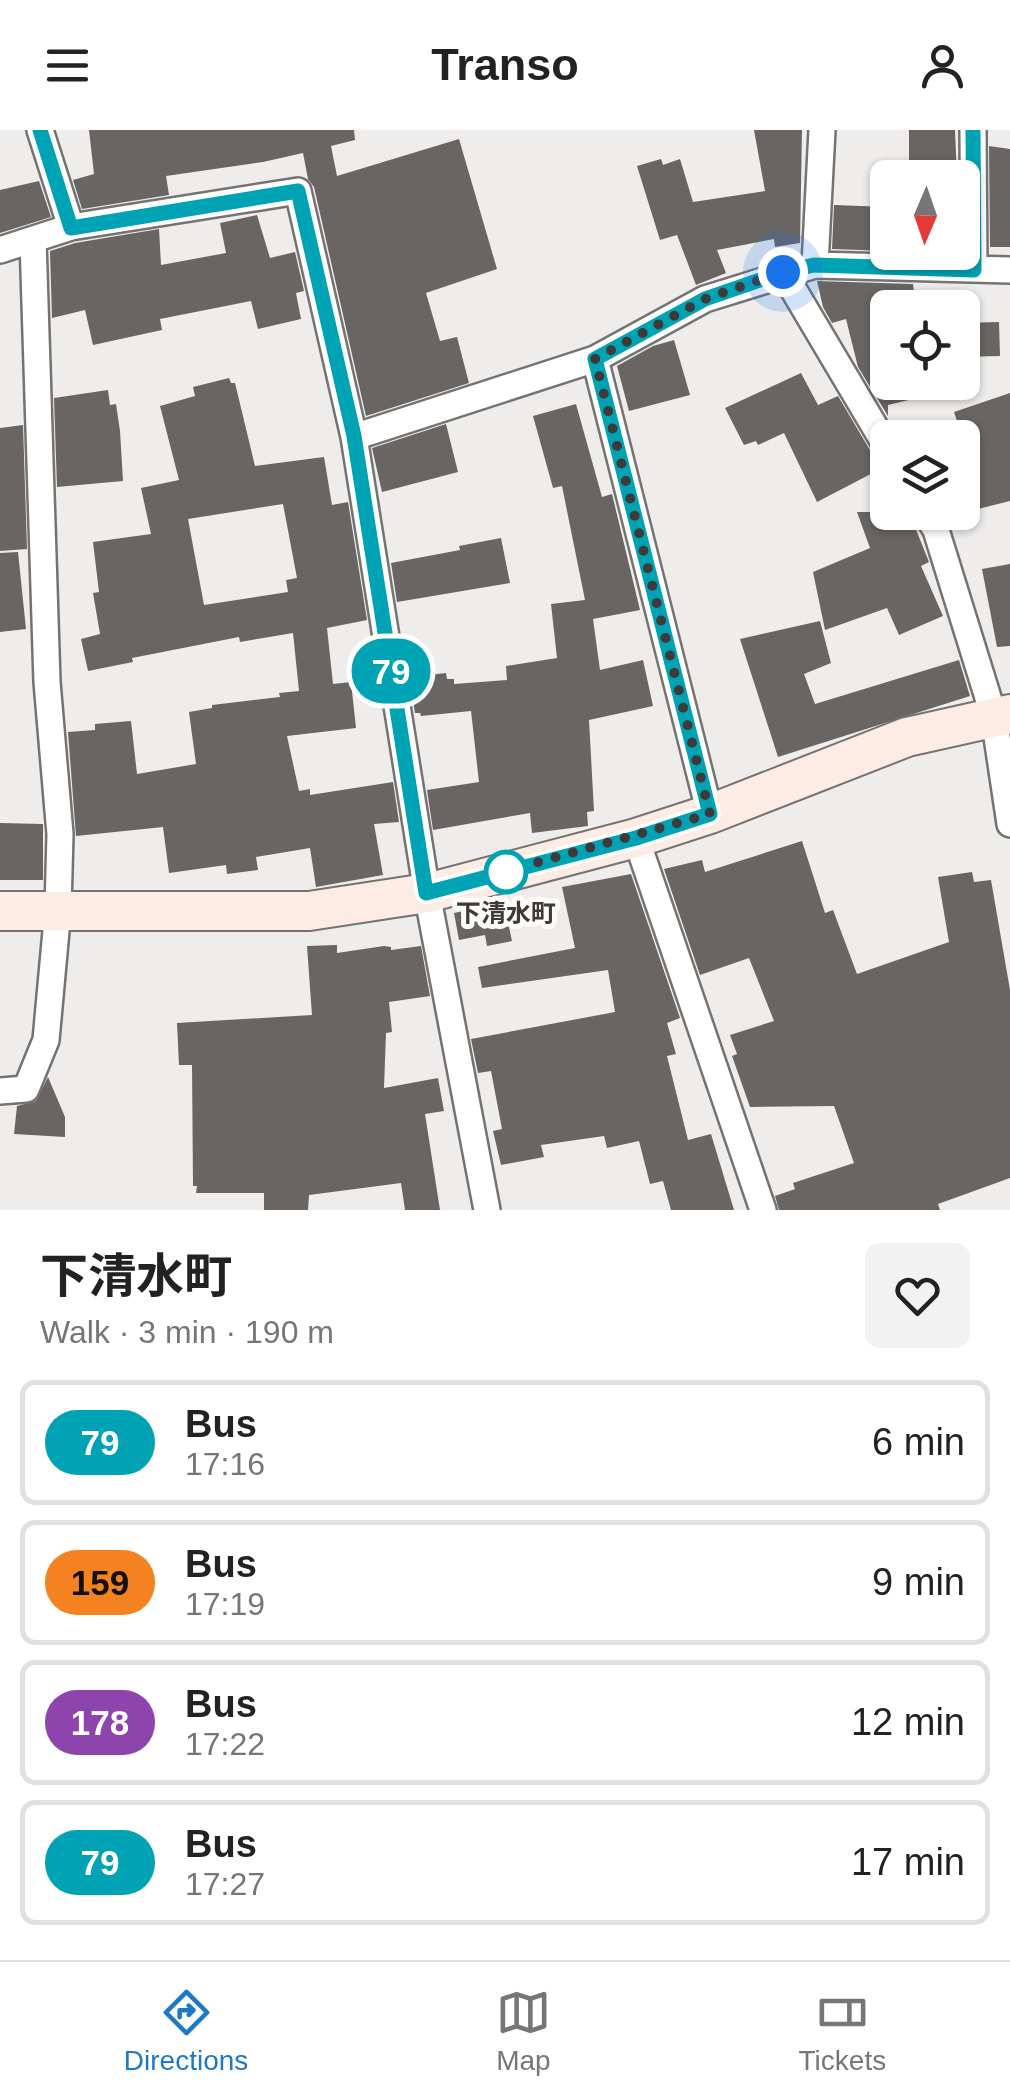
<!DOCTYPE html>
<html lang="en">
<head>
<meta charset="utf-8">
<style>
  body { margin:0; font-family:Arial,"Noto Sans JP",sans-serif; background:#f2f2f2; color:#222; height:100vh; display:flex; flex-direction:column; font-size:38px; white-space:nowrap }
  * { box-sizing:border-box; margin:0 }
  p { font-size:32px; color:#767676 }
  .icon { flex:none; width:55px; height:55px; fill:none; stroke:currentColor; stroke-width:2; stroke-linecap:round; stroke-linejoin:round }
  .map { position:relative; height:1080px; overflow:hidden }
  .sheet { display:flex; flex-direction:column; background:#fff; flex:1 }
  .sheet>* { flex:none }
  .badge { padding:0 20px; border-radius:32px; font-size:35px; line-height:65px }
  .needle { width:65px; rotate:182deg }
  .tools { position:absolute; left:870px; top:30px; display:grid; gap:20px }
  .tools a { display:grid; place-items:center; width:110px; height:110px; border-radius:15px; background:#fff; box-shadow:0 2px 8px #0004; font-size:50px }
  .you { position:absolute; width:50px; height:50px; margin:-25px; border:8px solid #fff; border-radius:50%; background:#1a73e8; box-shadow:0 0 0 15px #1a73e833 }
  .map>.badge { position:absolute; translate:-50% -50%; box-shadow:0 0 0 5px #fff }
  .round { display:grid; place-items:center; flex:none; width:105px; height:105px; border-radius:15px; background:#f2f2f2 }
  .summary { display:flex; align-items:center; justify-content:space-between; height:170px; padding:0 40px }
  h1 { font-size:48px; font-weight:700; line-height:75px }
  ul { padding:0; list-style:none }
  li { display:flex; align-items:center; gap:30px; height:125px; margin:0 20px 15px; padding:0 20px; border:5px solid #e0e0e0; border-radius:15px }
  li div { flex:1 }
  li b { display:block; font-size:38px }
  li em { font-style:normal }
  li .badge { min-width:110px; font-weight:700; text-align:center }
  header { display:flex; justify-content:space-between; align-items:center; height:130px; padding:0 40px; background:#fff; font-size:45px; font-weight:700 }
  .tab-bar { display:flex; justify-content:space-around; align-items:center; height:140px; border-top:2px solid #e0e0e0; background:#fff; font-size:28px; color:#767676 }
  .tab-bar a { display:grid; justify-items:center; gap:5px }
  .tab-bar .current { color:#1d78c5 }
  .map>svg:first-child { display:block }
  .building { fill:#686563; fill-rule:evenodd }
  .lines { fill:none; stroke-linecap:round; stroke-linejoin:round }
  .street-casing { stroke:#757371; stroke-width:30 }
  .secondary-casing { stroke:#757371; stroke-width:42 }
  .street { stroke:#fff; stroke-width:25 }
  .secondary { stroke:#fdece3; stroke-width:38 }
  .line-casing { stroke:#fff; stroke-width:22 }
  .line { stroke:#00a3b4; stroke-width:15 }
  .walk { stroke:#3c3b3a; stroke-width:10; stroke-dasharray:0 18 }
  .stop-dot { fill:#fff; stroke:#00a3b4; stroke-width:5 }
  .labels { text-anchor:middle; stroke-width:10; stroke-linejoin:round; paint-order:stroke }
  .stop-label { font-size:25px; font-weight:bold; fill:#3c3b3a; stroke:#fdfbf8 }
</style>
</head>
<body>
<header><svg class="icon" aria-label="menu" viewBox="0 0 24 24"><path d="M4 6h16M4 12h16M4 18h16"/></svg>Transo<svg class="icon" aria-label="person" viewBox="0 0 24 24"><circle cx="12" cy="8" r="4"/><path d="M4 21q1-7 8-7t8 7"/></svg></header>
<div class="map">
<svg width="1010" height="1080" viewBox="0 0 1010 1080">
  <rect width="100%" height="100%" fill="#efedeb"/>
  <path class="building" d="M89 0H354L355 10 331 16 337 46 459 9 497 139 426 163 440 211 457 207 469 253 366 286 314 57 308 49 303 23 263 32 166 46 169 65 82 79 73 50 94 44Z
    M754 0H802L800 113 775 117 774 109 717 120 726 143 696 155 677 105 660 110 637 36 661 29 663 35 680 29 693 72 765 61Z
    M909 0H955L957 48H909Z
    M989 16 1010 19V117H990Z
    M39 51 51 87 0 103V60Z
    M834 75 888 77V121L832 119Z
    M257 85 270 128 295 122 304 161 296 163 301 189 258 199 251 171 160 189 162 200 93 215 85 180 52 188 50 121 75 113 159 99 161 135 226 123 220 93Z
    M817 151 913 154 916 178H888V252H936L938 263 888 275V286L858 237 846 189 832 193 823 177Z
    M999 192 1000 226 962 227V193Z
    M674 210 690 265 629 281 617 236 653 216Z
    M801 243 818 275 838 266 874 327 888 335 817 372 784 303 758 315 756 311 744 315 725 278Z
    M229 248 231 253H235L255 336 324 327 332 375 348 372 367 490 327 498 333 554 351 552 356 598 287 606 299 661 310 659V665L393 652 399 692 374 694 383 745 316 757 310 718 256 727 258 740 227 744 226 735 169 743 163 697 76 706 68 602 95 600V594L131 591 137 644 196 634 189 582 212 578V575L280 567 279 563 299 561 293 503 240 512 239 507 132 528 133 532 88 541 81 509 100 504 93 463 99 462 93 412 151 404 141 358 179 350 160 276 195 266 193 257ZM283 374 297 448 286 450 288 462 204 475 188 389Z
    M108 260 110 275 116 274 120 301 123 351 57 357 54 268Z
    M1010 263V371L962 383V306L954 282Z
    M576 274 602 367 612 364 640 480 593 489 600 540 643 530 653 576 589 590 594 681 587 682 588 696 532 703 530 683 433 700 427 660 479 652 471 581 421 586 420 583H415L409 547 446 543 447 549H454V554L507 550 506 536 557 528 551 474 585 470 562 356 553 358 533 286Z
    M446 294 458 342 382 362 372 318Z
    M23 295 27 419 0 421V298Z
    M857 382H909L929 432 921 436 943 486 899 505 887 478 825 500 813 442 870 418Z
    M501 408 510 453 397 472 391 433 460 420 459 416Z
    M18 422 26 499 0 502V423Z
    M1010 434V516L997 517 982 439Z
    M820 491 831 533 804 544 815 574 959 530 970 566 778 627 740 509Z
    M0 693 43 694V750H0Z
    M802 711 825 783 833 780 857 844 949 812 938 747 972 742 974 752 991 750 1010 860V1048L938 1074 940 1080H779L775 1066 795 1059 793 1053 854 1033 834 976 750 977 732 926 737 924 730 905 774 891 749 828 700 845 664 739 702 730 705 742Z
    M631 744 680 888 667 893 676 924 667 926 688 1010 711 1004 734 1080H671L663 1051 650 1054 639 1011 607 1018 604 1006 541 1015 544 1027 501 1035 493 1001 502 999 491 941 478 943 471 909 615 882 608 840 482 858 478 837 575 818 562 757Z
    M504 773 512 811 487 816 485 805 459 810 454 783Z
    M337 815V823L384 816 391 817V820L421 816 430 866 389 872 392 902 386 903 384 958 438 948 444 981 425 984 440 1080H405L401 1053 309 1065 308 1080H264V1063H196L197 1056H193L192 935H179L177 893 312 885 307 816Z
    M48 947 65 987V1007L14 1004 17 976 36 971Z"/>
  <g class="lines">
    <g class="street-casing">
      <path id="street" d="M40 0 71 97
        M973 0 974 139
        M0 120 71 97 298 61 354 307 427 763 487 1080
        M815 135 822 0
        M783 142 888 319
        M595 229 710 684
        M354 307 595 229 705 169 815 135 1010 140
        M925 382 936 400 994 587 1010 694
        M636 708 763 1080
        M0 961 26 959 46 910 58 779 60 704 47 552 33 110"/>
    </g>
    <g class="secondary-casing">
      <path id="secondary" d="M0 781H309L427 763 636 708 710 684 907 607 1010 584"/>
    </g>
    <use href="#street" class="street"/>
    <use href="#secondary" class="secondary"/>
  </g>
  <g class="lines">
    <g class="line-casing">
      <path id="line" d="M40 0 71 98 298 61 354 306 426 763 636 708 710 684 595 229 705 169 783 142 814 135 974 140 973 0"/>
    </g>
    <use href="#line" class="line"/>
    <path class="walk" d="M506 742 496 744 710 684 595 229 705 169 783 142"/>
  </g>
  <circle class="stop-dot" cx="506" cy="742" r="20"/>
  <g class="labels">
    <g class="stop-label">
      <text x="506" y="792">下清水町</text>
    </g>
  </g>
</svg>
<div class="tools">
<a><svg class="needle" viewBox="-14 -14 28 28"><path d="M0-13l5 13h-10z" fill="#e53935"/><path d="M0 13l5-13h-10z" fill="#767676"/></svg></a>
<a><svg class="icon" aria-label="locate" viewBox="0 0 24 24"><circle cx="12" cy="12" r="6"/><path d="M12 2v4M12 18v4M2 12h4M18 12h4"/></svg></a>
<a><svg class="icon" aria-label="layers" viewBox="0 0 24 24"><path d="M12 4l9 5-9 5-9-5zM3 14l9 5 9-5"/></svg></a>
</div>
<div class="you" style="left:783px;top:142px"></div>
<b class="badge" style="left:391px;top:541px;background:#00a3b4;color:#fff">79</b>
</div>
<section class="sheet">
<div class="summary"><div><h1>下清水町</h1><p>Walk · 3 min · 190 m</p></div><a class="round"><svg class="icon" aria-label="heart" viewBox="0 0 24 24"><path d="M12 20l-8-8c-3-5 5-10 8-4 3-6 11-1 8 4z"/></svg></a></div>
<ul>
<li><span class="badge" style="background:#00a3b4;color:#fff">79</span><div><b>Bus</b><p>17:16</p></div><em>6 min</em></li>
<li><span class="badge" style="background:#f58220;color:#111">159</span><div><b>Bus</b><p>17:19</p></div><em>9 min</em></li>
<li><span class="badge" style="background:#8e44ad;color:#fff">178</span><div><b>Bus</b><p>17:22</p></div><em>12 min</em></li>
<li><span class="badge" style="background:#00a3b4;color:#fff">79</span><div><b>Bus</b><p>17:27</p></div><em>17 min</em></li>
</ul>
</section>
<nav class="tab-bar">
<a class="current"><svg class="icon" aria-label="directions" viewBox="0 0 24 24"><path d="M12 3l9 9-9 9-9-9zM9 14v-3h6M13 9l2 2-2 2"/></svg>Directions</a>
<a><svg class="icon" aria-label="map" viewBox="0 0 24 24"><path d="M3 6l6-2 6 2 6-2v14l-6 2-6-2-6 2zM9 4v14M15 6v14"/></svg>Map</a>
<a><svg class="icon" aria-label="tickets" viewBox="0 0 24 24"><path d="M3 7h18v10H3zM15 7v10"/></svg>Tickets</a>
</nav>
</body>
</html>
